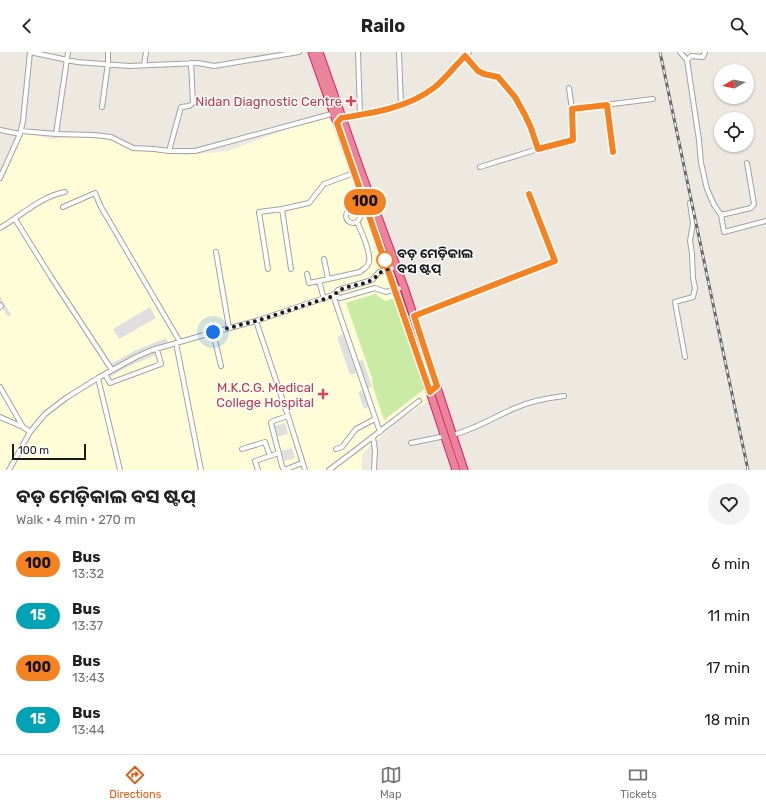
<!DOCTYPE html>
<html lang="en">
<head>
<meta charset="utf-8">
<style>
  body { margin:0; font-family:Rubik,"Noto Sans Oriya",sans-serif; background:#f2f2f2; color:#222; height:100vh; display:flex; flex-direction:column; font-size:15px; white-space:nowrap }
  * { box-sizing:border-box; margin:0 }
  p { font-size:13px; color:#767676 }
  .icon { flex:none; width:22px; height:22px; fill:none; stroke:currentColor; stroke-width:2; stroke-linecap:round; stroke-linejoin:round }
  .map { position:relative; height:418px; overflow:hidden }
  .side { display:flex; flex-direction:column; background:#fff; flex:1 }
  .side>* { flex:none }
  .badge { padding:0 8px; border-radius:13px; font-size:14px; line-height:26px }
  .needle { width:26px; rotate:261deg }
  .fabs { position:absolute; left:714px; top:12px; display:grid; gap:8px }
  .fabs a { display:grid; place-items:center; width:40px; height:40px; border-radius:50%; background:#fff; box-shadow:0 1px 3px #0004; font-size:20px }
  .scale { position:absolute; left:12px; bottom:10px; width:74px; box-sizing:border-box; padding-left:4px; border:2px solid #1b1b1b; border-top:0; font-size:11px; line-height:14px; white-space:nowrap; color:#1b1b1b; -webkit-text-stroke:3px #fff; paint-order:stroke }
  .you { position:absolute; width:20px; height:20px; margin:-10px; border:3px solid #fff; border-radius:50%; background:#1a73e8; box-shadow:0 0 0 6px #1a73e833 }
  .map>.badge { position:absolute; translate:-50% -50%; box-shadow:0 0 0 2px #fff }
  .round { display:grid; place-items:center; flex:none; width:42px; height:42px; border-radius:21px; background:#f2f2f2 }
  .summary { display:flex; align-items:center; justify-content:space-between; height:68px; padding:0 16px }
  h1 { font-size:19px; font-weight:700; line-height:30px }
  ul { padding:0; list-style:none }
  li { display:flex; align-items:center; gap:12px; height:52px; padding:0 16px }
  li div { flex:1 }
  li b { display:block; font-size:15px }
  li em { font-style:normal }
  li .badge { min-width:44px; font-weight:700; text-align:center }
  header { display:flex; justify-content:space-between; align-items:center; height:52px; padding:0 16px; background:#fff; font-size:18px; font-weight:700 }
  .menu { display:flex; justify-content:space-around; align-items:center; height:56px; border-top:1px solid #e0e0e0; background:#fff; font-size:11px; color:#767676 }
  .menu a { display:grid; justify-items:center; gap:2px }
  .menu .on { color:#ea580c }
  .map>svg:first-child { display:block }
  .education { fill:#fffdd8 }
  .grass { fill:#c9eba3 }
  .parking { fill:#dfdfdf }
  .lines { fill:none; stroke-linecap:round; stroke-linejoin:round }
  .street-casing { stroke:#a2a2a2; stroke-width:6 }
  .highway-casing { stroke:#db1d67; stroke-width:9 }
  .street { stroke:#fff; stroke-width:4 }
  .highway { stroke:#e9849b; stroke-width:7 }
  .rail-casing { stroke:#696969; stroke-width:3 }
  .rail { stroke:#fff; stroke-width:1.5; stroke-dasharray:4.5; stroke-linecap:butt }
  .line-casing { stroke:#fff; stroke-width:9 }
  .line { stroke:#f58220; stroke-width:6 }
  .walk { stroke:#1b1b1b; stroke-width:4; stroke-dasharray:0 7.2 }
  .health-dot { fill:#e0444e; stroke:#fff; stroke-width:1.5 }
  .stop-dot { fill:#fff; stroke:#f58220; stroke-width:2 }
  .labels { text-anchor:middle; stroke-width:3; stroke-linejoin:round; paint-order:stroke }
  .health-label { font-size:13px; fill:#be3a42; stroke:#fff; text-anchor:end }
  .stop-label { font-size:13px; font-weight:bold; fill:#1b1b1b; stroke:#fff; text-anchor:start }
</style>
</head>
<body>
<header><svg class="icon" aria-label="back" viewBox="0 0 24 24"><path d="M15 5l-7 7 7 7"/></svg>Railo<svg class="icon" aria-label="search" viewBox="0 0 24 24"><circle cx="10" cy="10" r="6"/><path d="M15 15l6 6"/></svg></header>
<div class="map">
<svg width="766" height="418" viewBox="0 0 766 418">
  <rect width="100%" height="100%" fill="#ede8e0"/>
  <path class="education" d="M332 60 434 346 401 366 372 393 362 402V418H0V129L23 80 51 87 87 85 111 88 130 97 186 103 229 99Z"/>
  <path class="grass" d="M375 242 385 249 395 246 427 335 384 368 373 335 372 326 346 251Z"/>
  <path class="parking" d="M0 244 11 263 8 265 0 252Z
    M150 255 156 266 119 287 113 277Z
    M343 282 357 321 350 323 337 285Z
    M166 286 168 290 135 302 112 315 111 312 134 299Z
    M155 300 156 303 131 313 110 325 109 323 129 311Z
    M363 308 372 335 367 337 358 309Z
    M363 338 369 355 364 357 358 340Z
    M285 371 288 382 276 385 273 374Z
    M292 396 295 406 284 409 281 399Z"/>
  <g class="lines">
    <g class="street-casing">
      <path id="street" d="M358 0 360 63
        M399 0 401 53
        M680 0 687 8
        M705 0 703 5 691 4 687 8 699 88 701 111 707 137 714 153 721 163 724 180 766 169
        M465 4 478 19 484 23 498 25 515 45 525 63 531 76 538 97
        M144 13 146 0
        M569 36 572 57
        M607 53 613 100
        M102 55 108 11V0
        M341 66 393 55 412 48 435 34 469 0
        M0 78 20 82
        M21 79 56 82 94 83 111 85 133 96 154 97 169 99H195L335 61
        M56 82 68 0
        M169 99 181 55 189 54 193 51 191 11
        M480 115 538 97 573 88 572 57 653 47
        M0 126 20 82 23 69 30 0 77 10 129 14 198 11 214 14 299 0
        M63 155 95 141 101 155 180 290
        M346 164a7 7 0 1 1 14 0a7 7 0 1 1-14 0Z
        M282 157 309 151 324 132 354 121
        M721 163 751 156 754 152 747 111
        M15 167 51 225 112 318
        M0 176C21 164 41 144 65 140
        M216 200 229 276
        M324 207 328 227
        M268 217 259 160 282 157 291 217
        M307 222 309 231 319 229
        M333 243 380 380
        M333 243 340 246 375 236 386 240 404 235
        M333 243 338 238 372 228 379 220 396 215
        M324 247 319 229 360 220C363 217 368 215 369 210 371 201 361 178 357 170
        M0 253 1 254 0 255
        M414 264 555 209 529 142
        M256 269 288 364 305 418
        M213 280 221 314
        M176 291 201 418
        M685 305 675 250 693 245 695 236 693 226 692 201 690 189 693 171 690 151
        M105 322 110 331 161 312 157 297
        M98 326 120 418
        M0 335 23 375 30 380
        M288 364 273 369 271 371 282 414 284 418 302 411
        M0 365 23 375
        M452 383C474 378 494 365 515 356 531 349 547 346 564 344
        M373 385 375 398 374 418
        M411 391 445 384
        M242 397 265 390 270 404
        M336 397 342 395 356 377 375 367
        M9 418 30 380 45 362 66 346 98 326 136 305 152 298 204 283 256 269 333 243
        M258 418 255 409 279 401
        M329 418 357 397 419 349"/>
    </g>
    <g class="highway-casing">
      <path id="highway" d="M312 0 396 238 456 418
        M319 0 360 117 404 235 464 418"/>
    </g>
    <use href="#street" class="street"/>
    <use href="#highway" class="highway"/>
    <g class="rail-casing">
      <path id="rail" d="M660 0 748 418"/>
    </g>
    <use href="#rail" class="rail"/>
  </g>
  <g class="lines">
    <g class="line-casing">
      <path id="line" d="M529 142 555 209 414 264 437 334 430 340 337 71 341 66C373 61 408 56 435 35 446 26 455 14 465 4L478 19 484 22 498 25 515 45 525 63 531 76 538 97 573 88 572 57 607 53 613 100"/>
    </g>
    <use href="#line" class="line"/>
    <path class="walk" d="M213 280 256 269 333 244C344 231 362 235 373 227 381 221 377 221 388 217L385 208"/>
  </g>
  <g class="health-dot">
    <path d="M349 43h4v4h4v4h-4v4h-4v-4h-4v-4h4z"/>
    <path d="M321 336h4v4h4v4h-4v4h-4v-4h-4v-4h4z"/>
  </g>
  <circle class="stop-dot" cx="385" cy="208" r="8"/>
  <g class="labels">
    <g class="health-label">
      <text x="342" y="54">Nidan Diagnostic Centre</text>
      <text x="314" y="340">M.K.C.G. Medical<tspan x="314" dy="15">College Hospital</tspan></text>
    </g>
    <g class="stop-label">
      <text x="397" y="206">ବଡ଼ ମେଡ଼ିକାଲ<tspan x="397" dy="15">ବସ ଷ୍ଟପ୍</tspan></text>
    </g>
  </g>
</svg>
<div class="fabs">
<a><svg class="needle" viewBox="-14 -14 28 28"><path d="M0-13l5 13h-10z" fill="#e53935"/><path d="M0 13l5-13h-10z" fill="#767676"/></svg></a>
<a><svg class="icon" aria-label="locate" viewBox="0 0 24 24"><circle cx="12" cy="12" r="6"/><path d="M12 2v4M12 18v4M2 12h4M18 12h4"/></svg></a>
</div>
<div class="scale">100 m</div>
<div class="you" style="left:213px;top:280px"></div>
<b class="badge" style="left:365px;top:150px;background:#f58220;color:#111">100</b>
</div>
<section class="side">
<div class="summary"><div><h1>ବଡ଼ ମେଡ଼ିକାଲ ବସ ଷ୍ଟପ୍</h1><p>Walk · 4 min · 270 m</p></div><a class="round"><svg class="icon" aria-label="heart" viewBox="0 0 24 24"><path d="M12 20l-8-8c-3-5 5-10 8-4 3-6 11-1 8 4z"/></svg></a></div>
<ul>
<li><span class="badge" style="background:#f58220;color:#111">100</span><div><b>Bus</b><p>13:32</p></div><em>6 min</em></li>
<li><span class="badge" style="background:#00a3b4;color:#fff">15</span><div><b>Bus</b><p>13:37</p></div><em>11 min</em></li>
<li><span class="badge" style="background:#f58220;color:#111">100</span><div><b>Bus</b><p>13:43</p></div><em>17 min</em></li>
<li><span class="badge" style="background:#00a3b4;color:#fff">15</span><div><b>Bus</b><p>13:44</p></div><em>18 min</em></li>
</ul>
</section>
<nav class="menu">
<a class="on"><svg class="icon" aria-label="directions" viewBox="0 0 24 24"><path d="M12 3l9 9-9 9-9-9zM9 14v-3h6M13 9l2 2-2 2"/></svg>Directions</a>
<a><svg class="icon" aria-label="map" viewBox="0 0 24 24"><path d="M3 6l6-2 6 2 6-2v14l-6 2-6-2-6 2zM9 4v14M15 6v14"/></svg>Map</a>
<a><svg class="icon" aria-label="tickets" viewBox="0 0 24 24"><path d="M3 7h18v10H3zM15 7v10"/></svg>Tickets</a>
</nav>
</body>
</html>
